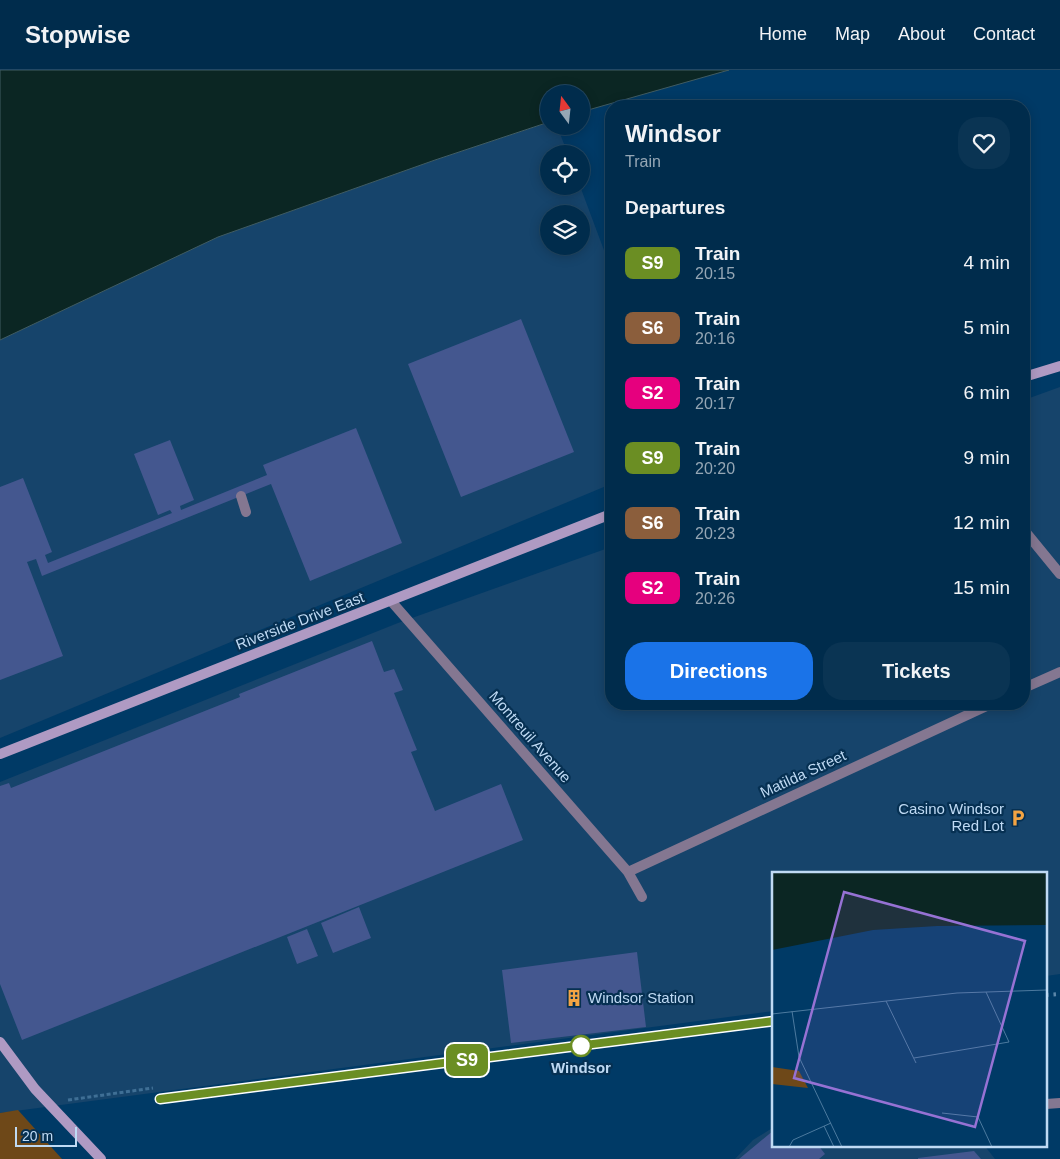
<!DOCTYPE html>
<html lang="en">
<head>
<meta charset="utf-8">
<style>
  body { margin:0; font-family:Arial,sans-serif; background:#0a3453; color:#f1f3f6; height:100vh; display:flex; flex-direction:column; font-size:19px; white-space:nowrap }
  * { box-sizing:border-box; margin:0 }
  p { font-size:16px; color:#95a7b5 }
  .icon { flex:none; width:28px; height:28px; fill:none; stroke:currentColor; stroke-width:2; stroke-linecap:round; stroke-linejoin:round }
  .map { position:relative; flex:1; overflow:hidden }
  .details { position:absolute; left:605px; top:30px; width:425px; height:610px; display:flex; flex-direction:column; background:#002c4c; border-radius:20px; box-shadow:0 2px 12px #0003,0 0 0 1px #224864 }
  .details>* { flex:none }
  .badge { padding:0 10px; border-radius:8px; font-size:18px; line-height:32px }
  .needle { width:32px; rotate:345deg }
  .buttons { position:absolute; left:540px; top:15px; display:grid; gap:10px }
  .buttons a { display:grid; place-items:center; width:50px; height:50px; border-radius:50%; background:#002c4c; box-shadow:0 2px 12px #0003,0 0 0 1px #224864; font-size:25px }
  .scale { position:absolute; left:15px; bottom:12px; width:62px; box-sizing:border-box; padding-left:5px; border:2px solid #bfdaf4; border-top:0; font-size:14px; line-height:18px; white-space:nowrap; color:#bfdaf4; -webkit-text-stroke:4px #063052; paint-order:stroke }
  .map>.badge { position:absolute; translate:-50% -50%; box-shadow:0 0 0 2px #fff }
  h2 { padding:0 20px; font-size:19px; line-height:45px }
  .round { display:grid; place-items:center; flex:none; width:52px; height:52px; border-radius:20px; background:#0a3453 }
  .summary { display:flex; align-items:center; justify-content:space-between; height:85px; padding:0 20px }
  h1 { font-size:24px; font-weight:700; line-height:38px }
  .cta { display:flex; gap:10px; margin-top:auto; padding:10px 20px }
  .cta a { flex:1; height:58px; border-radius:20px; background:#1a73e8; color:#fff; font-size:20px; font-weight:700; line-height:58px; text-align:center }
  .cta a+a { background:#0a3453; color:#f1f3f6 }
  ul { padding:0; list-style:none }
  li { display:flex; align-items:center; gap:15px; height:65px; padding:0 20px }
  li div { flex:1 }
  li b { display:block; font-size:19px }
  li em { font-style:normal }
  li .badge { min-width:55px; font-weight:700; text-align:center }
  header { display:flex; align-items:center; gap:30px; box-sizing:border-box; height:70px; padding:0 25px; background:#002c4c; border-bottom:1px solid #224864 }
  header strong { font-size:24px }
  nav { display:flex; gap:28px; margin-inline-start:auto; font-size:18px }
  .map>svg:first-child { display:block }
  .built { fill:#16446b; fill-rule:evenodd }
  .green { fill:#6e4818 }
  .water { fill:#0b2623; stroke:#415c62 }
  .building { fill:#44578f }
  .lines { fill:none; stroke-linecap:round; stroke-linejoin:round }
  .path { stroke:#3f6f95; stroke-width:3; stroke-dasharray:4 2.5; stroke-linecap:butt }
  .service { stroke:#847791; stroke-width:10 }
  .minor { stroke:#847791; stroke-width:10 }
  .secondary { stroke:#af9ac3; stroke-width:10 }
  .rail { stroke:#5b86a9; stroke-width:4; stroke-dasharray:2.5 5; stroke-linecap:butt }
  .line-casing { stroke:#fff; stroke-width:11 }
  .line { stroke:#6b8e23; stroke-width:8 }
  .stop-dot { fill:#fff; stroke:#6b8e23; stroke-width:2.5 }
  .labels { text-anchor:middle; stroke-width:4.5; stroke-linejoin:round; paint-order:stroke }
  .street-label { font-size:15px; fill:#bfdaf4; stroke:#063052 }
  .poi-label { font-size:15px; fill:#bfdaf4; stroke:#063052; text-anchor:end }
  .stop-label { font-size:15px; font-weight:bold; fill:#bfdaf4; stroke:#063052 }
  .inset-road { fill:none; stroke:#4c7a9f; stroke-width:1 }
  .view { fill:#9672d4; fill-opacity:0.15; stroke:#9672d4; stroke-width:2.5 }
  .inset-edge { fill:none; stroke:#bfdaf4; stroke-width:2.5 }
</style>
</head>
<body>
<header>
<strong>Stopwise</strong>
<nav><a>Home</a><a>Map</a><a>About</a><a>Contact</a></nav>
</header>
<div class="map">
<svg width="1060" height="1089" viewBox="0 0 1060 1089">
  <rect width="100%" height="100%" fill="#003a66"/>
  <path class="built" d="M549 52V56H557L568 84H549V116H580L611 199V414L0 668V270L218 167 435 90ZM549 144H581V176H549Z
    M1060 317V904L1046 906V803H774V941L0 1043V712L398 553 611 477V634H1024V330Z
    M774 1057V1075H984L995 1089H735L753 1070Z"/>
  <path class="green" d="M18 1040 62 1089H0V1043Z"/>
  <path class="water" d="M0 0H729L581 42V24H549V52L435 90 218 167 0 270Z"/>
  <path class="building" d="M521 249 574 382 461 427 408 294Z
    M356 358 402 473 310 511 271 414 42 506 36 489 27 492 63 586 0 610V417L23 408 52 482 45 485 48 493 172 443 170 440 158 445 134 384 170 370 194 430 180 436 181 440 267 405 263 395Z
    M372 571 384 602 394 599 403 620 394 623 417 680 411 682 435 741 501 714 523 770 22 970 0 914V716L9 713 11 718 240 627 239 624Z
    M359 837 371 868 333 883 321 853Z
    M307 859 318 886 297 894 287 867Z
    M637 882 646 957 511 973 502 900Z
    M774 1060V1075H818L825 1084 819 1089H739Z
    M974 1081 981 1089H918V1088Z"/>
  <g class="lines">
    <path class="path" d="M68 1030 153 1018"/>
    <path class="service" d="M241 426 246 442"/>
    <path class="minor" d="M1024 460 1060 504
      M391 531 628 802 642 827
      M1024 618 1060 602
      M628 802 991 634
      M1046 1034 1060 1033"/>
    <path class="secondary" d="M1024 307 1060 296
      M0 684 611 444
      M0 972 35 1019 101 1089"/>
    <path class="rail" d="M1046 925 1060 924
      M160 1029 774 951"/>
  </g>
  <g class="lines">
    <g class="line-casing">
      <path id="line" d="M160 1029 774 951"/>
    </g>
    <use href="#line" class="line"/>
  </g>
  <defs>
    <g id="parking-bare" transform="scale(1.35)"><path d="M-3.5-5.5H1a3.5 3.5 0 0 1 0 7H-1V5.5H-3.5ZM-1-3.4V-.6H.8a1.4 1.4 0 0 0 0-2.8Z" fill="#f3a443" stroke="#063052" stroke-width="2.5" paint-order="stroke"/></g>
    <g id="building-bare" transform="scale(1.35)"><path d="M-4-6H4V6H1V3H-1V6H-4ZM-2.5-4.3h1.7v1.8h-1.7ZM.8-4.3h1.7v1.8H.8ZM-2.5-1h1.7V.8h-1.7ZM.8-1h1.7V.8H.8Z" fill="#f3a443" stroke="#063052" stroke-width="2.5" paint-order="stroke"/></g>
  </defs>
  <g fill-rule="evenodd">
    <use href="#parking-bare" x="1018" y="748"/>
    <use href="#building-bare" x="574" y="928"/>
  </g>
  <circle class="stop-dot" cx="581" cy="976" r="10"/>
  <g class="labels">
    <g class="street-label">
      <text transform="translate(300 551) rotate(-21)" y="5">Riverside Drive East</text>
      <text transform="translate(530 667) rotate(49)" y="5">Montreuil Avenue</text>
      <text transform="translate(803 704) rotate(-25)" y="5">Matilda Street</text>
    </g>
    <g class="poi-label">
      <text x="1004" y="744">Casino Windsor<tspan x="1004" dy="17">Red Lot</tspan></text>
      <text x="588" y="933" text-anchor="start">Windsor Station</text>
    </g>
    <g class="stop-label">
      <text x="581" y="1003">Windsor</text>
    </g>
  </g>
  <g transform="translate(772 802)">
    <rect width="275" height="275" fill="#003a66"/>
    <path d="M0 195 27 199 36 216 0 212Z" fill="#6e4818"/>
    <path d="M0 0H275V53L165 54 101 58 0 78Z" fill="#0b2623"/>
    <path class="inset-road" d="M114 129 144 191M20 139 27 185 70 275M0 142 185 121 275 118M142 186 237 170 214 120M170 241 206 245 220 275M52 254 62 275M17 275 21 268 59 251"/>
    <path class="view" d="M72 20 253 69 203 255 22 206Z"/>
    <rect width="275" height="275" class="inset-edge"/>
  </g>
</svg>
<div class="buttons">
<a><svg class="needle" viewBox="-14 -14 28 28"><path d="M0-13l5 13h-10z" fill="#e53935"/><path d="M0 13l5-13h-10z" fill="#95a7b5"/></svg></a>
<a><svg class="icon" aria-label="locate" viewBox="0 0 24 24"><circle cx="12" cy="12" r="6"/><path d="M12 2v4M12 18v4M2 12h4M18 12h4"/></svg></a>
<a><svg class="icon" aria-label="layers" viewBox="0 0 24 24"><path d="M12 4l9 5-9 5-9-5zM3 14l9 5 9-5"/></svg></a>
</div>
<div class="scale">20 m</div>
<b class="badge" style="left:467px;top:990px;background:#6b8e23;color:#fff">S9</b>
<section class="details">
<div class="summary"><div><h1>Windsor</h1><p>Train</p></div><a class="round"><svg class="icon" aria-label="heart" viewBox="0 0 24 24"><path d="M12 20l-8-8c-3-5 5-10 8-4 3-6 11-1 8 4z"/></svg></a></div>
<h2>Departures</h2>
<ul>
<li><span class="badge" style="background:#6b8e23;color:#fff">S9</span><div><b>Train</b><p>20:15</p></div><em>4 min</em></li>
<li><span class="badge" style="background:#8b5e3c;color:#fff">S6</span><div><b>Train</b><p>20:16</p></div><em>5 min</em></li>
<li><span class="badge" style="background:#e6007e;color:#fff">S2</span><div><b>Train</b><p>20:17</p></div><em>6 min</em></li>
<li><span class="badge" style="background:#6b8e23;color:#fff">S9</span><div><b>Train</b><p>20:20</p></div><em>9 min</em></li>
<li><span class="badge" style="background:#8b5e3c;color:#fff">S6</span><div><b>Train</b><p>20:23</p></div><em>12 min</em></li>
<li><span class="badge" style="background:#e6007e;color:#fff">S2</span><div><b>Train</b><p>20:26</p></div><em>15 min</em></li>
</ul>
<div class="cta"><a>Directions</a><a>Tickets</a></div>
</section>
</div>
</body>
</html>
